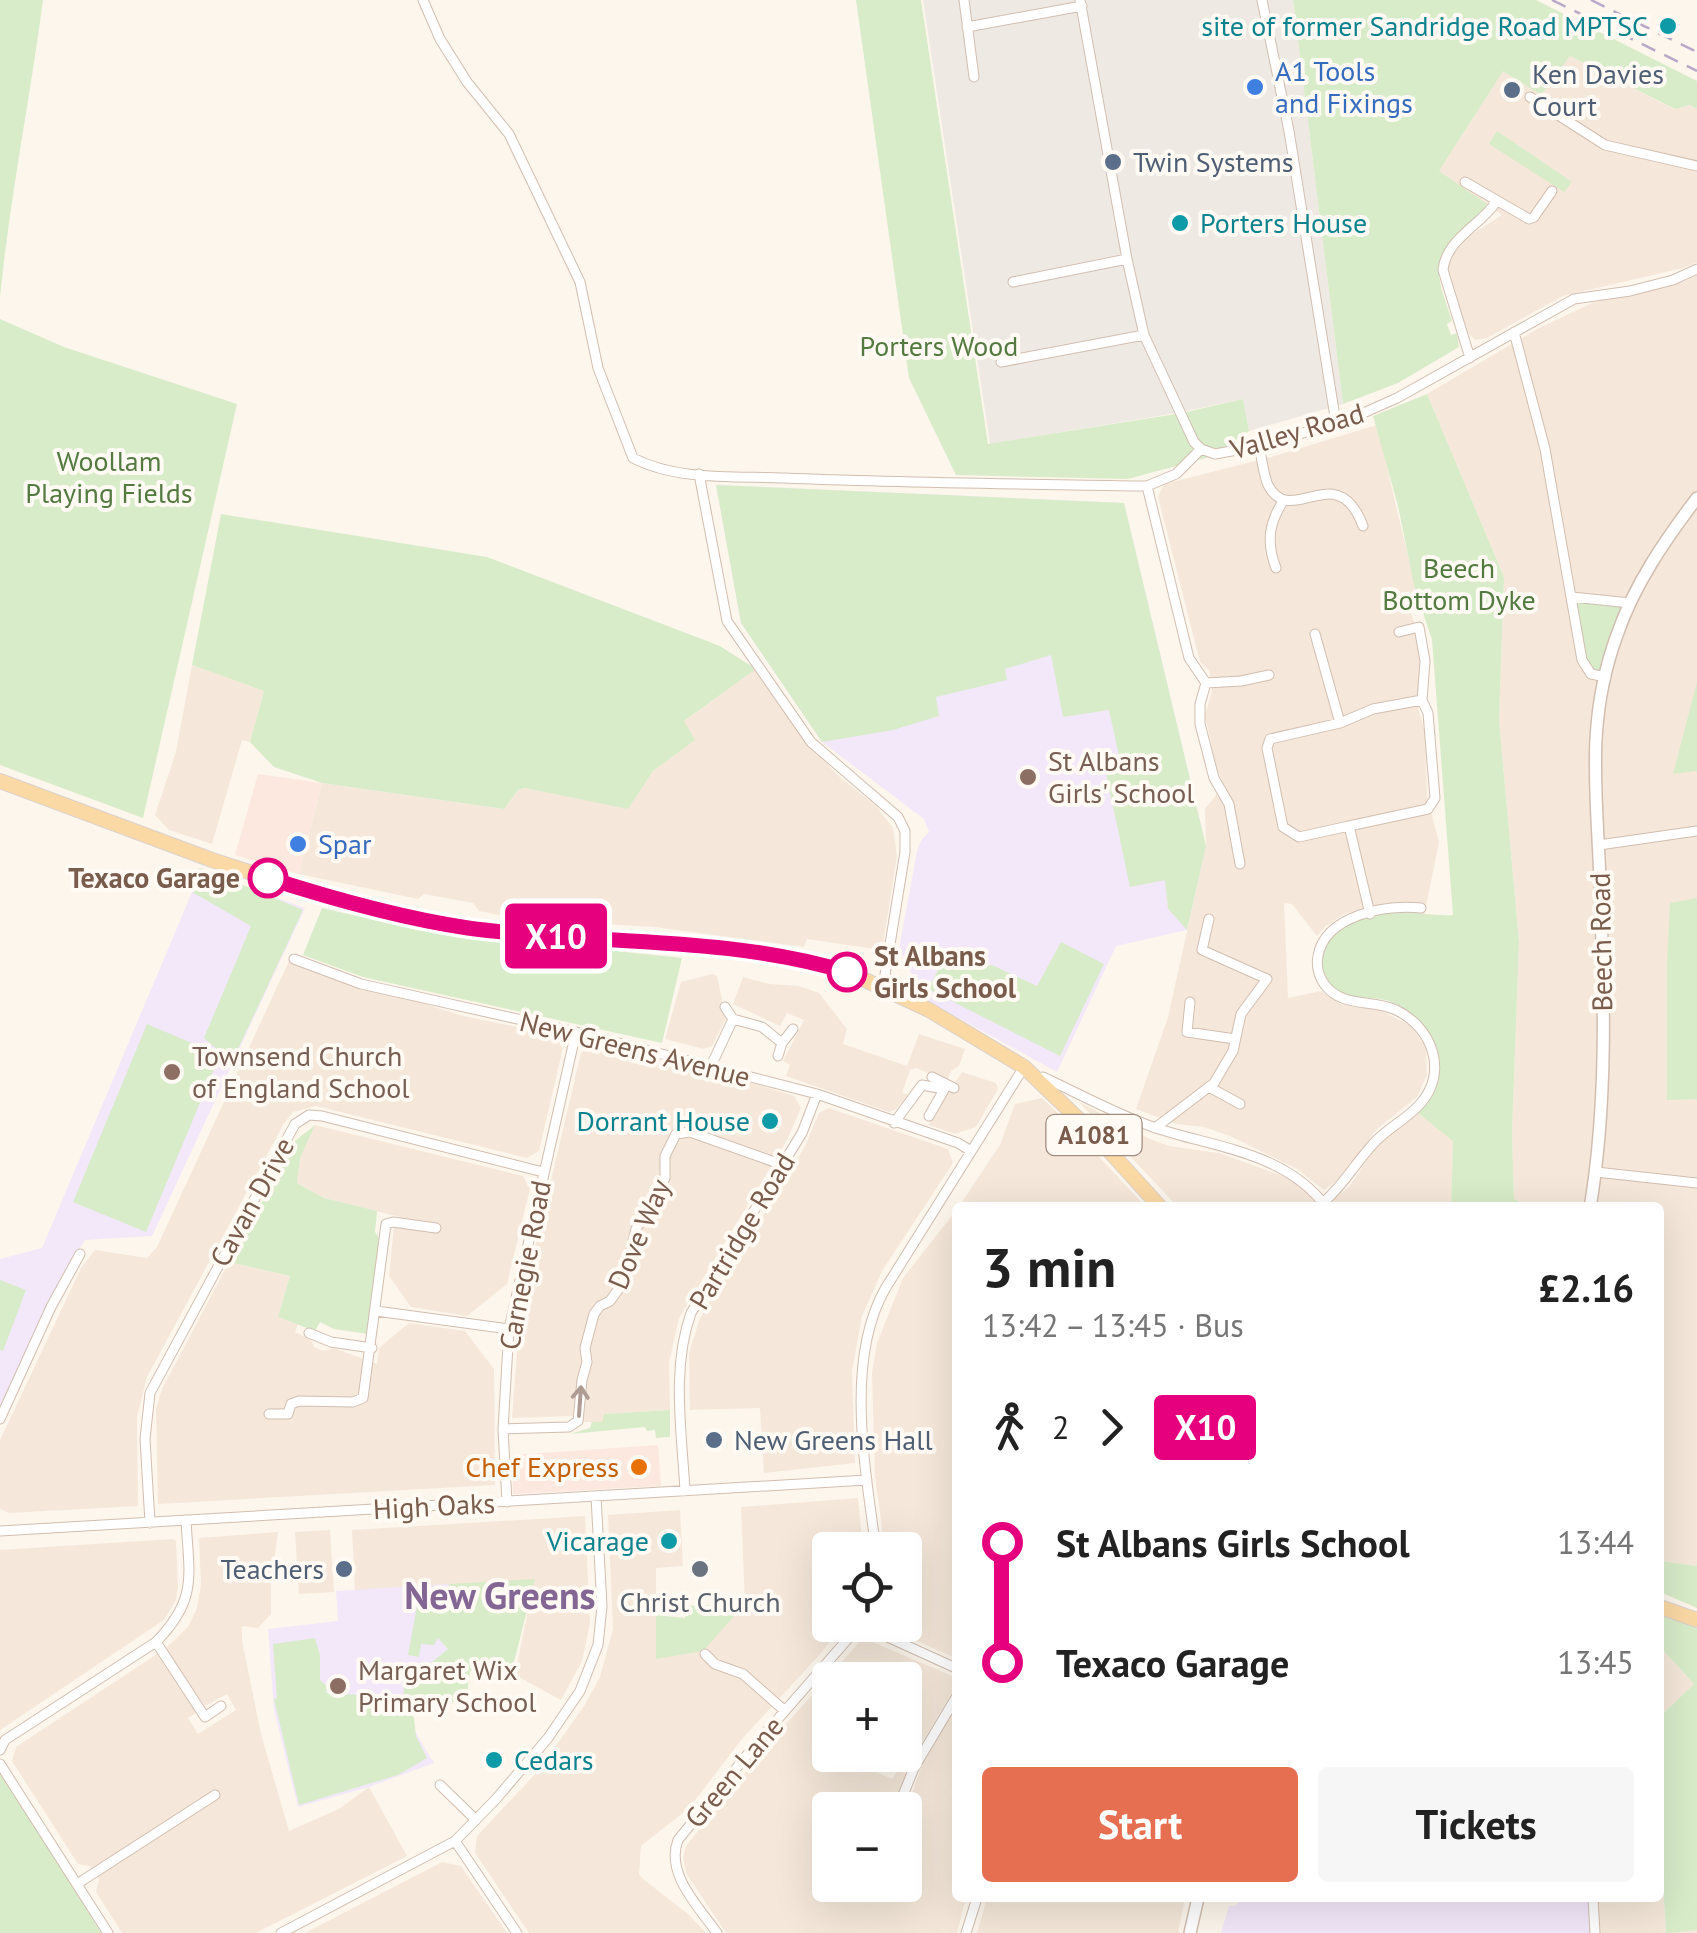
<!DOCTYPE html>
<html lang="en">
<head>
<meta charset="utf-8">
<style>
  body { margin:0; font-family:"PT Sans",sans-serif; background:#f6f6f6; color:#222; height:100vh; display:flex; flex-direction:column; font-size:38px; white-space:nowrap }
  * { box-sizing:border-box; margin:0 }
  p { font-size:32px; color:#767676 }
  .icon { flex:none; width:55px; height:55px; fill:none; stroke:currentColor; stroke-width:2; stroke-linecap:round; stroke-linejoin:round }
  .map { position:relative; flex:1; overflow:hidden }
  .side { position:absolute; left:952px; top:1202px; width:712px; height:700px; display:flex; flex-direction:column; background:#fff; border-radius:10px; box-shadow:0 10px 40px #0002 }
  .side>* { flex:none }
  .badge { padding:0 20px; border-radius:8px; font-size:35px; line-height:65px }
  .buttons { position:absolute; left:812px; top:1532px; display:grid; gap:20px }
  .buttons a { display:grid; place-items:center; width:110px; height:110px; border-radius:10px; background:#fff; box-shadow:0 10px 40px #0002; font-size:50px }
  .map>.badge { position:absolute; translate:-50% -50%; box-shadow:0 0 0 5px #fff }
  .legs { display:flex; align-items:center; gap:15px; height:110px; padding:0 30px; font-size:32px }
  .legs p { margin-inline-start:auto }
  .headline { display:flex; align-items:center; justify-content:space-between; height:170px; padding:0 30px }
  h1 { font-size:55px; font-weight:700; line-height:75px }
  .primary-button { display:flex; gap:20px; margin-top:auto; padding:20px 30px }
  .primary-button a { flex:1; height:115px; border-radius:10px; background:#e76f51; color:#fff; font-size:40px; font-weight:700; line-height:115px; text-align:center }
  .primary-button a+a { background:#f6f6f6; color:#222 }
  ul { padding:0 30px; list-style:none }
  li { display:flex; align-items:center; gap:35px; height:120px; font-size:38px }
  li i { display:grid; place-items:center; width:15px; height:100%; margin:0 12px; background:currentColor }
  li i::after { content:''; width:25px; height:25px; margin:-12px; border:8px solid; border-radius:50%; background:#fff }
  li p { margin-inline-start:auto }
  li:first-child i { background:linear-gradient(#0000 50%,currentColor 0) }
  li:last-child i { background:linear-gradient(currentColor 50%,#0000 0) }
  .map>svg:first-child { display:block }
  .residential { fill:#f5e8da }
  .commercial { fill:#fde8e0 }
  .industrial { fill:#efe9e4 }
  .education { fill:#f3e8fa }
  .green { fill:#d8ecc9 }
  .lines { fill:none; stroke-linecap:round; stroke-linejoin:round }
  .minor-casing { stroke:#d1beb0; stroke-width:11 }
  .tertiary-casing { stroke:#d1beb0; stroke-width:14 }
  .primary-casing { stroke:#dad1cd; stroke-width:16 }
  .minor { stroke:#fff; stroke-width:9 }
  .tertiary { stroke:#fff; stroke-width:11 }
  .primary { stroke:#fbd9a5; stroke-width:14 }
  .rail { stroke:#b9a8c9; stroke-width:2.5; stroke-dasharray:15 10; stroke-linecap:butt }
  .oneway { stroke:#af9d94 }
  .line-1-casing { stroke:#fff; stroke-width:22 }
  .line-1 { stroke:#e6007e; stroke-width:15 }
  .culture-dot { fill:#0f9aa8; stroke:#fffaf3; stroke-width:4 }
  .shop-dot { fill:#3f7fe0; stroke:#fffaf3; stroke-width:4 }
  .service-dot { fill:#5c6f8a; stroke:#fffaf3; stroke-width:4 }
  .education-dot { fill:#8d6e63; stroke:#fffaf3; stroke-width:4 }
  .stop-1-dot { fill:#fff; stroke:#e6007e; stroke-width:5 }
  .food-dot { fill:#e8710a; stroke:#fffaf3; stroke-width:4 }
  .worship-dot { fill:#6b7280; stroke:#fffaf3; stroke-width:4 }
  .labels { text-anchor:middle; stroke-width:8; stroke-linejoin:round; paint-order:stroke }
  .shield { fill:#fffaf3; stroke:#a28b7f; stroke-width:2.5 }
  .shield-label { font-size:25px; font-weight:bold; fill:#7a5c4d }
  .culture-label { font-size:28px; fill:#0d838f; stroke:#fffaf3; text-anchor:end }
  .shop-label { font-size:28px; fill:#366cbe; stroke:#fffaf3; text-anchor:start }
  .service-label { font-size:28px; fill:#4e5e75; stroke:#fffaf3; text-anchor:start }
  .park-label { font-size:28px; fill:#537a41; stroke:#fffaf3 }
  .street-label { font-size:28px; fill:#7a5c4d; stroke:#fffaf3 }
  .education-label { font-size:28px; fill:#785e54; stroke:#fffaf3; text-anchor:start }
  .stop-label { font-size:28px; font-weight:bold; fill:#7a5c4d; stroke:#fffaf3; text-anchor:end }
  .food-label { font-size:28px; fill:#c56008; stroke:#fffaf3; text-anchor:end }
  .worship-label { font-size:28px; fill:#5b616d; stroke:#fffaf3 }
  .district-label { font-size:38px; font-weight:bold; fill:#846695; stroke:#fffaf3 }
</style>
</head>
<body>
<div class="map">
<svg width="1697" height="1933" viewBox="0 0 1697 1933">
  <rect width="100%" height="100%" fill="#fdf6ec"/>
  <path class="residential" d="M1570 56 1674 109 1690 105 1697 109V262L1683 268 1563 296 1487 338 1475 340 1464 328 1446 269 1447 261 1460 242 1502 215 1439 171 1503 70 1541 95Z
    M1697 275V1566L1660 1561V1208L1518 1207V1202L1514 1200 1512 1135 1519 941 1499 720 1504 577 1427 394 1537 329 1592 303 1683 282Z
    M1377 425 1420 607 1410 610 1420 640 1418 708 1425 732 1427 797 1439 842 1424 916 1392 913 1388 902 1344 914 1325 927 1317 936 1292 904 1284 903 1288 998 1321 991 1340 1004 1382 1011 1410 1025 1426 1048 1427 1075 1417 1097 1377 1129 1342 1176 1324 1190 1297 1169 1230 1136 1204 1127 1176 1124 1136 1109 1168 1017 1206 846 1205 809 1224 785 1216 766 1205 715 1212 691 1209 670 1200 662 1158 497 1164 484 1271 457Z
    M192 665 264 691 250 742 242 740 212 844 169 830 155 815 176 752Z
    M756 669 811 745 836 774 876 806 893 828 897 856 882 950 807 939 804 947 655 927 521 919 479 911 473 903 424 894 418 899 299 874 322 783 504 809 518 790 525 788 628 808 653 771 694 740 683 722Z
    M289 961 463 1016 553 1034 563 1048 539 1151 527 1158 316 1106 293 1112 283 1125 147 1377 137 1417 138 1506 9 1513 0 1509V1440L81 1268 95 1250 147 1258 157 1247Z
    M713 974 717 976 726 1018 712 1046 704 1049 665 1039 681 982Z
    M743 977 769 984 799 986 819 993 847 1029 843 1044 907 1066 919 1034 965 1049 959 1066 951 1071 947 1081 916 1068 910 1070 902 1093 908 1095 895 1110 889 1112 786 1076 790 1065 783 1061 804 1020 787 1013 780 1026 733 1004Z
    M595 1044 759 1085 794 1096 801 1108 787 1140 679 1318 669 1363 670 1410 604 1414 602 1422H585L574 1416 512 1418 520 1312 581 1053Z
    M962 1072 996 1083 998 1089 976 1127 955 1134 929 1125 939 1095 954 1084Z
    M1042 1098 1060 1115 1146 1207 958 1208 1000 1145 1015 1104Z
    M1079 1102 1150 1139 1169 1146 1219 1153 1283 1176 1299 1184 1321 1207H1178Z
    M829 1108 948 1149 953 1163 882 1271 862 1316 852 1371 855 1463 764 1473 760 1408 690 1410 689 1353 700 1318 804 1148 819 1113Z
    M1418 1113 1453 1140 1451 1207H1337L1334 1199 1349 1187 1377 1146Z
    M315 1125 523 1176 530 1189 507 1284 467 1316 411 1307 389 1276 394 1226 424 1223 324 1198 297 1183 300 1158Z
    M958 1208V1659H957L893 1630 889 1625H905V1550H885L875 1477 872 1373 877 1343 903 1278Z
    M229 1262 290 1276 278 1317 298 1324 295 1332 311 1340 314 1347 323 1351 334 1348 377 1364 379 1348 409 1323 465 1331 494 1369 495 1485 158 1504 156 1409 162 1389Z
    M858 1498 863 1550H830V1625H842L821 1653 742 1739 689 1808 641 1846 639 1874 643 1879 688 1914 706 1933H529L475 1853 477 1836 539 1770 584 1706 600 1677 613 1629 608 1515 680 1510 683 1566 656 1568V1658L745 1604 741 1507Z
    M585 1516 590 1623 582 1661 561 1700 515 1675 534 1580 355 1591 352 1530Z
    M330 1530 334 1592 299 1594 295 1532Z
    M278 1532 271 1583V1614L258 1628 242 1626V1641L261 1734 289 1831 339 1809 369 1787 407 1856 256 1933H122L96 1892 99 1879 90 1866 78 1864 12 1761 16 1747 157 1654 196 1713 188 1718 198 1734 236 1710 227 1694 205 1706 165 1649 188 1627 197 1608 201 1584 199 1538Z
    M173 1539 176 1541 178 1586 176 1600 164 1620 0 1730V1550Z
    M863 1638 957 1678V1684L913 1758 905 1754V1680H830V1755H882L872 1770 892 1779 898 1770 907 1774 891 1810H830V1885H868L877 1894 881 1885H905V1814L922 1765 957 1705 958 1898H966L957 1933H726L686 1873 683 1857 686 1846 771 1741Z
    M1660 1647 1694 1684 1660 1716Z
    M1660 1835 1666 1932 1697 1930V1933H1590L1589 1898H1660Z
    M442 1862 461 1866 507 1933H305Z
    M987 1898H1185L1178 1933H977Z"/>
  <path class="commercial" d="M258 774 322 783 299 874 235 855Z
    M658 1445 661 1486 513 1494 512 1455Z"/>
  <path class="industrial" d="M923 0H1293L1343 404 1249 431 1243 399 1182 412 990 444Z"/>
  <path class="education" d="M716 485 1124 503 1206 846 1187 930 1116 946 1057 1072 924 999 899 949 917 851 922 839 929 832 924 819 822 742 741 623Z
    M201 871 305 908 152 1236 85 1240 73 1259 0 1407V1259L42 1248Z
    M449 1584 439 1638 448 1649 420 1672 403 1696 414 1730 434 1763 369 1787 298 1807 274 1710 268 1629 338 1621 336 1591Z
    M1243 1898H1589L1590 1933H1221L1229 1906H1235Z"/>
  <path class="green" d="M0 0H43C30 99 10 197 0 297Z
    M856 0H921L988 444 1182 413 1243 399 1249 431 1213 456 1128 479 956 475 909 378Z
    M1293 0H1536L1697 81V109L1690 105 1675 109 1570 56 1541 95 1503 71 1439 171 1487 204C1480 217 1470 224 1459 233 1426 261 1441 286 1452 321L1447 324 1451 335 1457 333 1459 347 1398 383 1343 404Z
    M1497 131 1572 182 1564 192 1489 144Z
    M0 319 64 347 237 404 143 818 0 765Z
    M1427 394 1504 577 1499 720 1519 941 1512 1135 1514 1199 1518 1201V1207H1451L1453 1141 1418 1113C1455 1075 1440 1021 1391 1002 1374 995 1354 1001 1338 991 1329 985 1325 977 1322 966 1320 927 1373 910 1405 912 1422 913 1436 916 1453 915L1432 640 1414 585 1398 506 1373 416Z
    M716 485 1124 503 1206 846 1187 930 1168 909 1165 880 1130 887 1103 759 1119 756 1109 710 1063 717 1051 655 1005 669 1007 680 936 697 939 716 893 730 822 742 741 623Z
    M221 514 487 557 720 646 756 669 684 721 695 740 653 771 628 809 525 788 518 790 504 809 322 783 274 767 250 742 264 691 192 665Z
    M1572 597 1630 603 1606 677 1591 674 1582 660Z
    M1697 682V771L1673 774Z
    M202 868 303 910 232 1062 204 1038 251 926 192 892 188 871Z
    M1697 898V1099L1667 1100V963L1670 903Z
    M322 908 418 930 682 958 662 1043 363 977 303 955Z
    M1061 942 1104 964 1060 1056 928 989 947 953 979 967 992 965 1037 986Z
    M147 1024 220 1055 146 1232 73 1202Z
    M315 1125 300 1158 297 1183 324 1198 377 1211 375 1232 382 1242 368 1334 334 1329 320 1322 315 1331 278 1317 290 1276 229 1262 296 1140Z
    M0 1280 26 1290 3 1351 0 1350Z
    M670 1410V1437L656 1438 655 1430 647 1431 645 1427 570 1434 590 1428 592 1422H602L604 1414Z
    M1660 1561 1697 1566V1608L1660 1592Z
    M535 1579 511 1674 470 1671 466 1703 452 1702 451 1699 403 1697 406 1676 420 1672 448 1649 438 1638 434 1645 421 1644 419 1657 408 1655 419 1595 445 1598 444 1607 449 1584Z
    M745 1604 703 1651 656 1659V1615L685 1618 686 1606Z
    M1660 1610 1697 1624V1930L1666 1933 1660 1835V1716L1694 1684 1660 1647Z
    M315 1638 320 1655V1680L330 1689 325 1693 400 1697 414 1718 416 1736 427 1758 398 1775 299 1805 274 1699 277 1698 273 1644Z
    M0 1768 101 1933H0Z"/>
  <g class="lines">
    <g class="minor-casing">
      <path id="minor" d="M423 0 440 39 467 82 509 134 580 282 598 368 633 458C677 481 736 476 784 478 905 483 1026 484 1147 486L1176 474 1201 449
        M964 0 974 77
        M1080 0 1127 259 1144 335 1194 442 1201 449
        M1262 0 1289 131 1336 423
        M967 27 1082 6
        M1530 97 1605 145 1697 166
        M1465 182 1529 219 1534 217 1552 191
        M1013 282 1127 259
        M1514 332 1545 449 1582 660 1591 674 1606 677
        M1470 358 1443 270C1446 239 1480 226 1496 202
        M1001 362 1144 335
        M1259 446C1262 458 1263 474 1268 485 1291 530 1337 456 1363 526
        M1201 449 1215 454 1259 446 1350 419 1397 398 1574 299 1630 291 1673 280 1697 269
        M699 474 727 621 811 742 898 817 905 831V852L883 987
        M1147 486 1189 658 1206 683
        M1276 568C1266 542 1269 522 1284 500
        M1572 597 1630 603
        M1399 632 1419 627 1425 661 1422 700
        M1315 634 1340 723
        M1206 683 1200 704V724L1214 778 1229 804 1240 864
        M1206 683 1241 681 1269 675
        M1349 826 1428 809 1435 798 1428 713 1422 700 1373 709 1340 723 1270 739 1267 748 1283 827 1299 837 1349 826 1370 914
        M1599 845 1697 831
        M294 959 361 984 576 1032 817 1094 958 1143 971 1151
        M1190 1002 1187 1032 1235 1039
        M725 1007 733 1019 762 1027 782 1043 778 1056
        M782 1043 793 1029
        M711 1066 733 1019
        M932 1077 954 1088
        M1043 1077C1080 1094 1117 1115 1156 1128 1216 1148 1286 1152 1327 1208
        M1209 1087 1240 1104
        M929 1116 945 1088
        M894 1123 922 1085 944 1089
        M1155 1128 1214 1083 1233 1051 1241 1014 1267 979 1202 950 1209 919
        M1596 1172 1697 1183
        M1324 1202C1344 1184 1355 1164 1373 1144 1387 1128 1406 1120 1420 1104 1449 1072 1432 1027 1396 1010 1373 999 1342 1008 1325 985 1319 977 1316 966 1318 956 1325 915 1387 904 1421 908
        M376 1311 509 1329
        M309 1333 331 1342 372 1348
        M269 1414H288L291 1404 299 1401 353 1402 363 1398 386 1224 393 1222 436 1228
        M0 1419 51 1307 80 1254
        M503 1429 569 1427 578 1421 582 1380 587 1362 585 1348 594 1314 600 1306 610 1301 623 1283 636 1229 665 1178V1156L676 1134 690 1132 783 1165
        M685 1491C682 1433 671 1369 691 1313L802 1133 817 1094
        M507 1502 503 1429 509 1329 576 1032
        M150 1523 145 1439 150 1393 295 1124 309 1115 322 1116 543 1172
        M0 1531 867 1480
        M876 1550C866 1471 844 1362 885 1289L1024 1067
        M861 1625 958 1669
        M156 1642 205 1717 221 1706
        M705 1654 715 1664 743 1674 785 1711
        M0 1750 5 1740 156 1642C198 1599 189 1576 186 1520
        M0 1764 108 1933
        M440 1785 476 1820
        M897 1810 914 1768 958 1694
        M455 1841 517 1933
        M77 1884 215 1795
        M1593 1898 1595 1933
        M281 1933 455 1841 496 1799 548 1738 580 1691 598 1645 602 1606 596 1497
        M717 1933C699 1907 665 1874 678 1840L756 1744 860 1625
        M966 1933 977 1898"/>
    </g>
    <g class="tertiary-casing">
      <path id="tertiary" d="M1590 1208C1608 1101 1604 990 1600 882 1597 793 1585 722 1617 635 1634 585 1665 540 1697 498
        M1190 1933 1198 1898"/>
    </g>
    <g class="primary-casing">
      <path id="primary" d="M0 781 212 860 314 893 416 918 468 928 733 950 816 963 850 973 929 1010 1024 1067 1093 1133 1161 1208
        M1660 1607 1697 1620"/>
    </g>
    <use href="#minor" class="minor"/>
    <use href="#tertiary" class="tertiary"/>
    <use href="#primary" class="primary"/>
    <path class="rail" d="M1552 0 1697 71
      M1591 0 1697 52"/>
  </g>
  <defs><path id="oneway-shaft" d="M-6 0H5M1.5-3L5.5 0L1.5 3" fill="none" stroke-width="1.6" stroke-linecap="round" stroke-linejoin="round" transform="scale(2.5)"/></defs>
  <use class="oneway" href="#oneway-shaft" transform="translate(580 1401) rotate(-86)"/>
  <g class="lines">
    <g class="line-1-casing">
      <path id="line-1" d="M268 878C333 899 401 918 468 928 593 945 725 935 847 972"/>
    </g>
    <use href="#line-1" class="line-1"/>
  </g>
  <g class="culture-dot">
    <circle cx="1668" cy="26" r="10"/>
    <circle cx="1180" cy="223" r="10"/>
    <circle cx="770" cy="1121" r="10"/>
    <circle cx="669" cy="1541" r="10"/>
    <circle cx="494" cy="1760" r="10"/>
  </g>
  <g class="shop-dot">
    <circle cx="1255" cy="87" r="10"/>
    <circle cx="298" cy="844" r="10"/>
  </g>
  <g class="service-dot">
    <circle cx="1512" cy="90" r="10"/>
    <circle cx="1113" cy="162" r="10"/>
    <circle cx="714" cy="1440" r="10"/>
    <circle cx="344" cy="1569" r="10"/>
  </g>
  <g class="education-dot">
    <circle cx="1028" cy="777" r="10"/>
    <circle cx="172" cy="1072" r="10"/>
    <circle cx="338" cy="1686" r="10"/>
  </g>
  <g class="stop-1-dot">
    <circle cx="268" cy="878" r="18"/>
    <circle cx="847" cy="972" r="18"/>
  </g>
  <circle class="food-dot" cx="639" cy="1467" r="10"/>
  <circle class="worship-dot" cx="700" cy="1569" r="10"/>
  <g class="labels">
    <rect class="shield" x="1046.5" y="1115" width="95" height="40" rx="8"/>
    <g class="shield-label">
      <text x="1094" y="1144">A1081</text>
    </g>
    <g class="culture-label">
      <text x="1648" y="36">site of former Sandridge Road MPTSC</text>
      <text x="1200" y="233" text-anchor="start">Porters House</text>
      <text x="750" y="1131">Dorrant House</text>
      <text x="649" y="1551">Vicarage</text>
      <text x="514" y="1770" text-anchor="start">Cedars</text>
    </g>
    <g class="shop-label">
      <text x="1275" y="81">A1 Tools<tspan x="1275" dy="32">and Fixings</tspan></text>
      <text x="318" y="854">Spar</text>
    </g>
    <g class="service-label">
      <text x="1532" y="84">Ken Davies<tspan x="1532" dy="32">Court</tspan></text>
      <text x="1133" y="172">Twin Systems</text>
      <text x="734" y="1450">New Greens Hall</text>
      <text x="324" y="1579" text-anchor="end">Teachers</text>
    </g>
    <g class="park-label">
      <text x="939" y="356">Porters Wood</text>
      <text x="109" y="471">Woollam<tspan x="109" dy="32">Playing Fields</tspan></text>
      <text x="1459" y="578">Beech<tspan x="1459" dy="32">Bottom Dyke</tspan></text>
    </g>
    <g class="street-label">
      <text transform="translate(1297 431) rotate(-16)" y="10">Valley Road</text>
      <text transform="translate(1601 942) rotate(-91)" y="10">Beech Road</text>
      <text transform="translate(635 1049) rotate(14)" y="10">New Greens Avenue</text>
      <text transform="translate(252 1202) rotate(-61)" y="10">Cavan Drive</text>
      <text transform="translate(742 1231) rotate(-59)" y="10">Partridge Road</text>
      <text transform="translate(639 1234) rotate(-67)" y="10">Dove Way</text>
      <text transform="translate(525 1265) rotate(-79)" y="10">Carnegie Road</text>
      <text transform="translate(434 1506) rotate(-3)" y="10">High Oaks</text>
      <text transform="translate(734 1772) rotate(-50)" y="10">Green Lane</text>
    </g>
    <g class="education-label">
      <text x="1048" y="771">St Albans<tspan x="1048" dy="32">Girls' School</tspan></text>
      <text x="192" y="1066">Townsend Church<tspan x="192" dy="32">of England School</tspan></text>
      <text x="358" y="1680">Margaret Wix<tspan x="358" dy="32">Primary School</tspan></text>
    </g>
    <g class="stop-label">
      <text x="240" y="888">Texaco Garage</text>
      <text x="874" y="966" text-anchor="start">St Albans<tspan x="874" dy="32">Girls School</tspan></text>
    </g>
    <g class="food-label">
      <text x="619" y="1477">Chef Express</text>
    </g>
    <g class="worship-label">
      <text x="700" y="1612">Christ Church</text>
    </g>
    <g class="district-label">
      <text x="500" y="1609">New Greens</text>
    </g>
  </g>
</svg>
<div class="buttons">
<a><svg class="icon" aria-label="locate" viewBox="0 0 24 24"><circle cx="12" cy="12" r="6"/><path d="M12 2v4M12 18v4M2 12h4M18 12h4"/></svg></a>
<a>+</a>
<a>−</a>
</div>
<b class="badge" style="left:556px;top:936px;background:#e6007e;color:#fff">X10</b>
<section class="side">
<div class="headline"><div><h1>3 min</h1><p>13:42 – 13:45 · Bus</p></div><b>£2.16</b></div>
<div class="legs"><svg class="icon" aria-label="walk" viewBox="0 0 24 24"><circle cx="13" cy="4" r="2"/><path d="M13 8l-2 6 4 7M11 14l-3 7M7 12l3-4h3l4 4"/></svg>2<svg class="icon" aria-label="forward" viewBox="0 0 24 24"><path d="M9 5l7 7-7 7"/></svg><b class="badge" style="background:#e6007e;color:#fff">X10</b></div>
<ul>
<li><i style="color:#e6007e"></i><b>St Albans Girls School</b><p>13:44</p></li>
<li><i style="color:#e6007e"></i><b>Texaco Garage</b><p>13:45</p></li>
</ul>
<div class="primary-button"><a>Start</a><a>Tickets</a></div>
</section>
</div>
</body>
</html>
